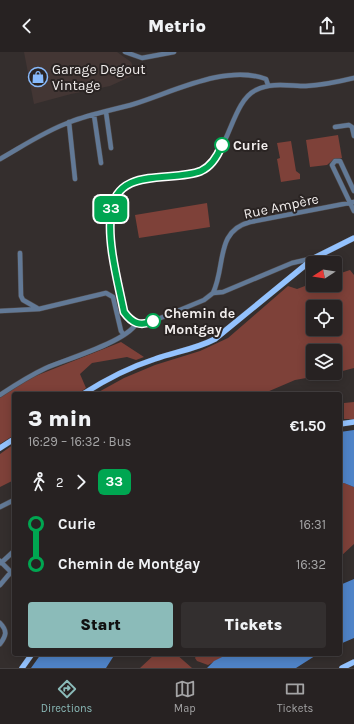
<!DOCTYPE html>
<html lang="en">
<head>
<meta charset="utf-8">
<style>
  body { margin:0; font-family:Karla,sans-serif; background:#332f2f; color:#f1f3f6; height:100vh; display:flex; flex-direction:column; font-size:15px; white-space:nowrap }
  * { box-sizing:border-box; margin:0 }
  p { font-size:13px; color:#a4a4a5 }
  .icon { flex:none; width:22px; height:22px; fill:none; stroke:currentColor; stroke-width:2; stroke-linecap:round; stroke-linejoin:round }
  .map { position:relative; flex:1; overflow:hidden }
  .sheet { position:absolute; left:12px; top:340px; width:330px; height:264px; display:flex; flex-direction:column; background:#272222; border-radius:4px; box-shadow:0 2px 10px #0003,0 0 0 1px #433f40 }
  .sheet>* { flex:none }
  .badge { padding:0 8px; border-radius:6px; font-size:14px; line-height:26px }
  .needle { width:26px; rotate:258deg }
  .buttons { position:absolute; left:306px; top:204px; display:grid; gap:8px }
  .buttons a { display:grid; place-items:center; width:36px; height:36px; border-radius:4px; background:#272222; box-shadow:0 2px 10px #0003,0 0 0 1px #433f40; font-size:20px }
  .map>.badge { position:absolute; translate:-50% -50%; box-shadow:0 0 0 2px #fff }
  .legs { display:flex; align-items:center; gap:6px; height:44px; padding:0 16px; font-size:13px }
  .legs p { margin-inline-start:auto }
  .head { display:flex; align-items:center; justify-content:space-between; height:68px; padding:0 16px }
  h1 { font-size:22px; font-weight:800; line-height:30px }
  .primary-button { display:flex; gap:8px; margin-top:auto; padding:8px 16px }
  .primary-button a { flex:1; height:46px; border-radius:4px; background:#8bbbb9; color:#111; font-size:16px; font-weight:800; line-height:46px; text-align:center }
  .primary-button a+a { background:#332f2f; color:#f1f3f6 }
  ul { padding:0 16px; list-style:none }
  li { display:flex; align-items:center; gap:14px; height:40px; font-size:15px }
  li i { display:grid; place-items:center; width:6px; height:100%; margin:0 5px; background:currentColor }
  li i::after { content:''; width:10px; height:10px; margin:-5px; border:3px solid; border-radius:50%; background:#272222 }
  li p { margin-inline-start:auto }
  li:first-child i { background:linear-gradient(#0000 50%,currentColor 0) }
  li:last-child i { background:linear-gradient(currentColor 50%,#0000 0) }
  header { display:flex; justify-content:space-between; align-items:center; height:52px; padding:0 16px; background:#272222; font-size:18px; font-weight:800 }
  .dock { display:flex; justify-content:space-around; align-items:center; height:56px; border-top:1px solid #433f40; background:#272222; font-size:11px; color:#a4a4a5 }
  .dock a { display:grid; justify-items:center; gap:2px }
  .dock .on { color:#8bbbb9 }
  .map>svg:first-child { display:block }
  .built { fill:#433634 }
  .green { fill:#7e4139; fill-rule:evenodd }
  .water { fill:#4f83c7 }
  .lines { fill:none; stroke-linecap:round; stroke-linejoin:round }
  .minor-casing { stroke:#4f4948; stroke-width:5.5 }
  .major-casing { stroke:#4f4948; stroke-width:6 }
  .minor { stroke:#627996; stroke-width:4.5 }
  .major { stroke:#93c2fe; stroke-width:5.5 }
  .line-1-casing { stroke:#fff; stroke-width:9 }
  .line-1 { stroke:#00a651; stroke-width:6 }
  .stop-1-dot { fill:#fff; stroke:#00a651; stroke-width:2 }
  .labels { text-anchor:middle; stroke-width:4; stroke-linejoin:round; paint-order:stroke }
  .poi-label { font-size:14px; fill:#f2eeed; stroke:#2a2423; text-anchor:start }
  .stop-label { font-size:14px; font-weight:bold; fill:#f2eeed; stroke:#2a2423; text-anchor:start }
  .street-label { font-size:14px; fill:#f2eeed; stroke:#2a2423 }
</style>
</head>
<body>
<header><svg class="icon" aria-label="back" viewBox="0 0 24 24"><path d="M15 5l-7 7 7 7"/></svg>Metrio<svg class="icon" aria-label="share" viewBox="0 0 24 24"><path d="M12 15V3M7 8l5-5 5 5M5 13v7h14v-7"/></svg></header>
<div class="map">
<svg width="354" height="616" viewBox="0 0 354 616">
  <rect width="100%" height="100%" fill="#342e2d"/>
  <path class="built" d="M24 0H117L131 10 136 22 110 34 71 42 34 52Z"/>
  <path class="green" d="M338 83 342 106 334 107 327 113 310 115 306 88Z
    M291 89 296 119 300 122V127L281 130 277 107 280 106 277 91Z
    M207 151 210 175 139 186 135 163Z
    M350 218 354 223V316L335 321V299H313V321H334L295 328 267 340 268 342H95L124 326 155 313 200 299 228 286 288 234 297 237 313 231V233H335V223ZM313 255H335V277H313Z
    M121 290 144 305 136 308 127 305 92 311 80 322 86 336 78 342H14V383L0 392V345L28 327Z
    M354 350V367H344V351Z
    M14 392V428L0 435V402Z
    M344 431 354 435V492L340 505V432Z
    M155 602H176L192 616H140Z
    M197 602H228L208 613 197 609 195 606Z"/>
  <path class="water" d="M354 378V435L344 431 340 432V380Z
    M354 527V586L340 592V533Z
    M41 602H115L106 616H31Z
    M228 602H318L296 616H207L214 609Z"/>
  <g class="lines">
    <g class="minor-casing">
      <path id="minor" d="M125 0 142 6 174 0
        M106 60 111 96
        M94 63 101 111
        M69 70 75 127
        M335 75 349 73 352 75 354 84
        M0 107C23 94 45 79 70 70 90 62 113 58 134 52 173 40 226 12 266 27L268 33
        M354 139 340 109H335L332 113 354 159
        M20 201 21 244 23 248 37 256
        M213 241C226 214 215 179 250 170L354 150
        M0 259 39 257 106 241 113 245 121 279 124 283
        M136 272 129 267 124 260C119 233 104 177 112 152 118 137 132 129 147 126 164 123 188 127 203 117 230 101 231 50 256 38 272 30 289 34 306 34 323 33 338 30 354 26
        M136 272H146L204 248 213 241 223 240 292 211 314 206
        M0 343C15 333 29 324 46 316 67 307 125 290 136 272
        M0 455 14 448
        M0 509 14 523
        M1 511 14 499
        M0 533 11 520
        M0 571C8 579 6 584 0 592"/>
    </g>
    <g class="major-casing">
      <path id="major" d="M83 342C105 328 130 315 155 307 175 300 196 297 215 287L314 206 354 186
        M340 372 354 370
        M0 396 14 387
        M22 616 32 602
        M342 616 354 610"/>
    </g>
    <use href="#minor" class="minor"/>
    <use href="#major" class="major"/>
  </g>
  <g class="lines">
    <g class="line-1-casing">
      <path id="line-1" d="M153 269C140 275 132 271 124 260 118 230 107 191 111 161 116 113 172 131 201 119 212 114 218 103 222 93"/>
    </g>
    <use href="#line-1" class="line-1"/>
  </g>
  <defs>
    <g id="shop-ring" transform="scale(1)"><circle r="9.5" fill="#2a2423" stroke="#88bafc" stroke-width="1.5"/><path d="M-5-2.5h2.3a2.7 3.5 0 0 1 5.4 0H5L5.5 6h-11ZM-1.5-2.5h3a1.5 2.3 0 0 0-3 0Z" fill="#88bafc"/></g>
  </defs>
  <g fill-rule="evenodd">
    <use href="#shop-ring" x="38" y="25"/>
  </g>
  <g class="stop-1-dot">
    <circle cx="222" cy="93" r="7"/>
    <circle cx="153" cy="269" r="7"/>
  </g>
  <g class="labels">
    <g class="poi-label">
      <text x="52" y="22">Garage Degout<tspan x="52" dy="16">Vintage</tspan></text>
    </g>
    <g class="stop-label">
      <text x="233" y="98">Curie</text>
      <text x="164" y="266">Chemin de<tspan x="164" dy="16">Montgay</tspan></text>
    </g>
    <g class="street-label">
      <text transform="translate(281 154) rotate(-12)" y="5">Rue Ampère</text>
    </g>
  </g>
</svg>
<div class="buttons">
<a><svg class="needle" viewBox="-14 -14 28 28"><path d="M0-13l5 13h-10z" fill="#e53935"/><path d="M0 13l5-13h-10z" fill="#a4a4a5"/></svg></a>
<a><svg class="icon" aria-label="locate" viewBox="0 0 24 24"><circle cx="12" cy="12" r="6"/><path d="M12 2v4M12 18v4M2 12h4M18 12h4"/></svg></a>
<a><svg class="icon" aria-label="layers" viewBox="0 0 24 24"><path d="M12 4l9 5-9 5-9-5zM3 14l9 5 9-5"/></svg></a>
</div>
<b class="badge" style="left:111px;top:157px;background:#00a651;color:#fff">33</b>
<section class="sheet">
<div class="head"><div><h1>3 min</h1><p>16:29 – 16:32 · Bus</p></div><b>€1.50</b></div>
<div class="legs"><svg class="icon" aria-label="walk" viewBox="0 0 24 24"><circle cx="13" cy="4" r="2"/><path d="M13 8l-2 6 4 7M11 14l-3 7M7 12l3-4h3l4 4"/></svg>2<svg class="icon" aria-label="forward" viewBox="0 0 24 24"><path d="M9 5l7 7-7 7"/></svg><b class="badge" style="background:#00a651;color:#fff">33</b></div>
<ul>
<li><i style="color:#00a651"></i><b>Curie</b><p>16:31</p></li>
<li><i style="color:#00a651"></i><b>Chemin de Montgay</b><p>16:32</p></li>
</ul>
<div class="primary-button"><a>Start</a><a>Tickets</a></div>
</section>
</div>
<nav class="dock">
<a class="on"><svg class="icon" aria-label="directions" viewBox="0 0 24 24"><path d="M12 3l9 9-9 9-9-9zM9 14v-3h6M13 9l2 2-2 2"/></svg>Directions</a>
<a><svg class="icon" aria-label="map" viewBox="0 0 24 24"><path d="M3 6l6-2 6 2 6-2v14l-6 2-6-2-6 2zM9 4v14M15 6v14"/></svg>Map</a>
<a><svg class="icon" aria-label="tickets" viewBox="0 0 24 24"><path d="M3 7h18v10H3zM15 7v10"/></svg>Tickets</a>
</nav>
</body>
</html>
